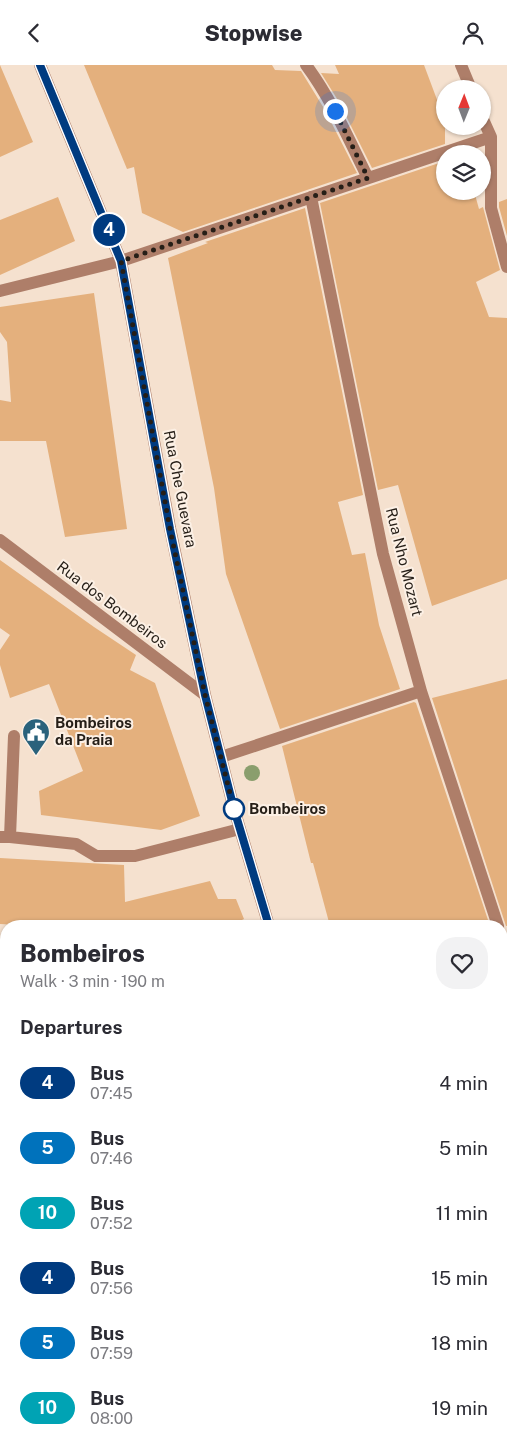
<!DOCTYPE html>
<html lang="en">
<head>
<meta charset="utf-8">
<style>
  body { margin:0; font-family:"Public Sans",sans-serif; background:#f2f2f3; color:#2b2b33; height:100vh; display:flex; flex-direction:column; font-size:19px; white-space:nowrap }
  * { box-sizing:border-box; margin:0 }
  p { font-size:16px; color:#7c7c81 }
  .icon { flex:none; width:28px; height:28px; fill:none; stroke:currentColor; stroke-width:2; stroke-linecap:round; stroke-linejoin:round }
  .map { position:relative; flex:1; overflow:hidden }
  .panel { position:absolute; left:0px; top:855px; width:508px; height:530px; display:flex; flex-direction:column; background:#fff; border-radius:20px 20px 0 0; box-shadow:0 1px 4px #0004 }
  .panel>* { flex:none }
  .badge { padding:0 10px; border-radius:16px; font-size:18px; line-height:32px }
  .needle { width:32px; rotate:1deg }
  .tools { position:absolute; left:436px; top:15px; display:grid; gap:10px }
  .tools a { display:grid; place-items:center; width:55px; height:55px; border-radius:50%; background:#fff; box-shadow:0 1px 4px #0004; font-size:25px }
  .you { position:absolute; width:25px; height:25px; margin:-12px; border:4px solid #fff; border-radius:50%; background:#1a73e8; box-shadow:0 0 0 8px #1a73e833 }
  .map>.badge { position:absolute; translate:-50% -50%; box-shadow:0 0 0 2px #fff }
  h2 { padding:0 20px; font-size:19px; line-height:45px }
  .round { display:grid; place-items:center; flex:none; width:52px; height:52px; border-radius:20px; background:#f2f2f3 }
  .head { display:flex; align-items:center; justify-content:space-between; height:85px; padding:0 20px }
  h1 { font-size:24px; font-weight:800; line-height:38px }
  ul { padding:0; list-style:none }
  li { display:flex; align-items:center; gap:15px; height:65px; padding:0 20px }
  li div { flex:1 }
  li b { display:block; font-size:19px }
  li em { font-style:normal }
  li .badge { min-width:55px; font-weight:700; text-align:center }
  header { display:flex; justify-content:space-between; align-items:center; height:65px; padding:0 20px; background:#fff; font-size:22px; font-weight:800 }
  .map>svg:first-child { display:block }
  .building { fill:#e4b07d }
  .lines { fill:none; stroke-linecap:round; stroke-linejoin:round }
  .minor { stroke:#ae7e69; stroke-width:12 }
  .tree { fill:#8a9e6d }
  .line-casing { stroke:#fff; stroke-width:11 }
  .line { stroke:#003b80; stroke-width:8 }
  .walk { stroke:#251e17; stroke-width:5; stroke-dasharray:0 9 }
  .stop-dot { fill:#fff; stroke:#003b80; stroke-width:2.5 }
  .labels { text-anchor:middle; stroke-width:4; stroke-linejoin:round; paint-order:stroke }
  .street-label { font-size:15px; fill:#251e17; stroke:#fcf0e5 }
  .poi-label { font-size:15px; font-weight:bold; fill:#251e17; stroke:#fcf0e5; text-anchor:start }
  .stop-label { font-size:15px; font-weight:bold; fill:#251e17; stroke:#fcf0e5; text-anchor:start }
</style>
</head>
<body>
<header><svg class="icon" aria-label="back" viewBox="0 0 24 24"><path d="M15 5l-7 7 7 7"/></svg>Stopwise<svg class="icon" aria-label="person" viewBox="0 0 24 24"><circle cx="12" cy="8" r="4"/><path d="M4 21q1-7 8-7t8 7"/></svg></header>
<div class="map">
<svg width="507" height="1385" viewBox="0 0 507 1385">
  <rect width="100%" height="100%" fill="#f5e1cf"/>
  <path class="building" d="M0 0 33 77 0 92Z
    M84 0H272L275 5 301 6 325 45 357 108 183 167 142 148 134 102 127 104Z
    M335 0H424L445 56V79L372 103 339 37 321 8 339 9Z
    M445 96V126H474L479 144 483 142 500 205 476 217 489 252 507 253V514L432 541 398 420 378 425 320 138Z
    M58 132 75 176 0 210V155Z
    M507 134V171L499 142V137Z
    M305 143 363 430 338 437 352 490 365 488 379 560 400 624 280 664 226 509 214 423 168 193 208 178 205 177Z
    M94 228 127 464 65 472 46 376H0V335L11 337 7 277 0 267V242Z
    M0 495 94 562 136 590 130 605 155 618 200 751 161 765 41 750 39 726 83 706 49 619 10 633 0 600V585L10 570 0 563Z
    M507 614V861H506L432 633Z
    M414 637 416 638 490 861H330L313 798H311L282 681Z
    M0 793 124 800 125 837 210 816 218 834H236L244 854 229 861H42L0 859Z"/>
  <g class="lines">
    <path class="minor" d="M40 0 121 196 170 463 205 630 234 744 269 861
      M306 0C332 35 349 75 368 113
      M461 0 471 24
      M482 52 491 72V143L507 202
      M311 132 383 489 421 626 498 861
      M0 226 121 196 491 72
      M0 475 205 630
      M221 692 421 626
      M0 772H10L14 671
      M10 772 76 779 96 791H135L240 764
      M501 872 507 890
      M0 924H6
      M501 1111 507 1109
      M0 1175H6
      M172 1379V1385
      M267 1379 269 1385
      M425 1379 427 1385"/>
  </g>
  <circle class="tree" cx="252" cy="708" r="8"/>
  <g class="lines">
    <g class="line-casing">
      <path id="line" d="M40 0 121 196 170 464 205 630 234 744 269 861"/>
    </g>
    <use href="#line" class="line"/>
    <path class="walk" d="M234 744 205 630 170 464 121 196 368 113 335 46"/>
  </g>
  <defs>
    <g id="civic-pin" transform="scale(1.4375)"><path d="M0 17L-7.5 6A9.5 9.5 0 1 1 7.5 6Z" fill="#2a627c" stroke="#fcf0e5"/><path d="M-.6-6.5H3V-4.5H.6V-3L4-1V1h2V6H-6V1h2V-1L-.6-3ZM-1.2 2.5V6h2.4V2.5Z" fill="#fff"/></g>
  </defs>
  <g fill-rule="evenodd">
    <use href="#civic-pin" x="36" y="667"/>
  </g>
  <circle class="stop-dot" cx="234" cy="744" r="10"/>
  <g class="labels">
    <g class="street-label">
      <text transform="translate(180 424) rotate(79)" y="5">Rua Che Guevara</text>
      <text transform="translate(404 497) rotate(76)" y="5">Rua Nho Mozart</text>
      <text transform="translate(112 540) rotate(37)" y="5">Rua dos Bombeiros</text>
    </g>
    <g class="poi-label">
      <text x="55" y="663">Bombeiros<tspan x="55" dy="17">da Praia</tspan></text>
    </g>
    <g class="stop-label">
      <text x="249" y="749">Bombeiros</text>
    </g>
  </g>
</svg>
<div class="tools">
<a><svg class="needle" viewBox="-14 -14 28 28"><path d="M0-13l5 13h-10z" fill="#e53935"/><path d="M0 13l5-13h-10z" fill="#7c7c81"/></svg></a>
<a><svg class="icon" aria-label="layers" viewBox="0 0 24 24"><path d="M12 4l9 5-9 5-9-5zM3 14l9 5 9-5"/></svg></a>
</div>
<div class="you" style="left:335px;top:46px"></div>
<b class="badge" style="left:109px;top:165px;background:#003b80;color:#fff">4</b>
<section class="panel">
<div class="head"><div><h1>Bombeiros</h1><p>Walk · 3 min · 190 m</p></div><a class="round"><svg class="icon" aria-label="heart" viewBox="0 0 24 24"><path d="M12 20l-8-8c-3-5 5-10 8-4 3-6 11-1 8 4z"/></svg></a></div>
<h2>Departures</h2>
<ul>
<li><span class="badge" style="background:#003b80;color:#fff">4</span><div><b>Bus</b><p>07:45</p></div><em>4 min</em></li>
<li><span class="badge" style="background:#0072bc;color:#fff">5</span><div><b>Bus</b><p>07:46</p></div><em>5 min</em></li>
<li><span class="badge" style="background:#00a3b4;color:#fff">10</span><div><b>Bus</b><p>07:52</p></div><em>11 min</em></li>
<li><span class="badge" style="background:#003b80;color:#fff">4</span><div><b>Bus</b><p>07:56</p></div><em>15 min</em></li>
<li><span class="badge" style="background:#0072bc;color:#fff">5</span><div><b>Bus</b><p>07:59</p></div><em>18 min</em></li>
<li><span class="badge" style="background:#00a3b4;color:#fff">10</span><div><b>Bus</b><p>08:00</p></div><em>19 min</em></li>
</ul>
</section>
</div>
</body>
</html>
